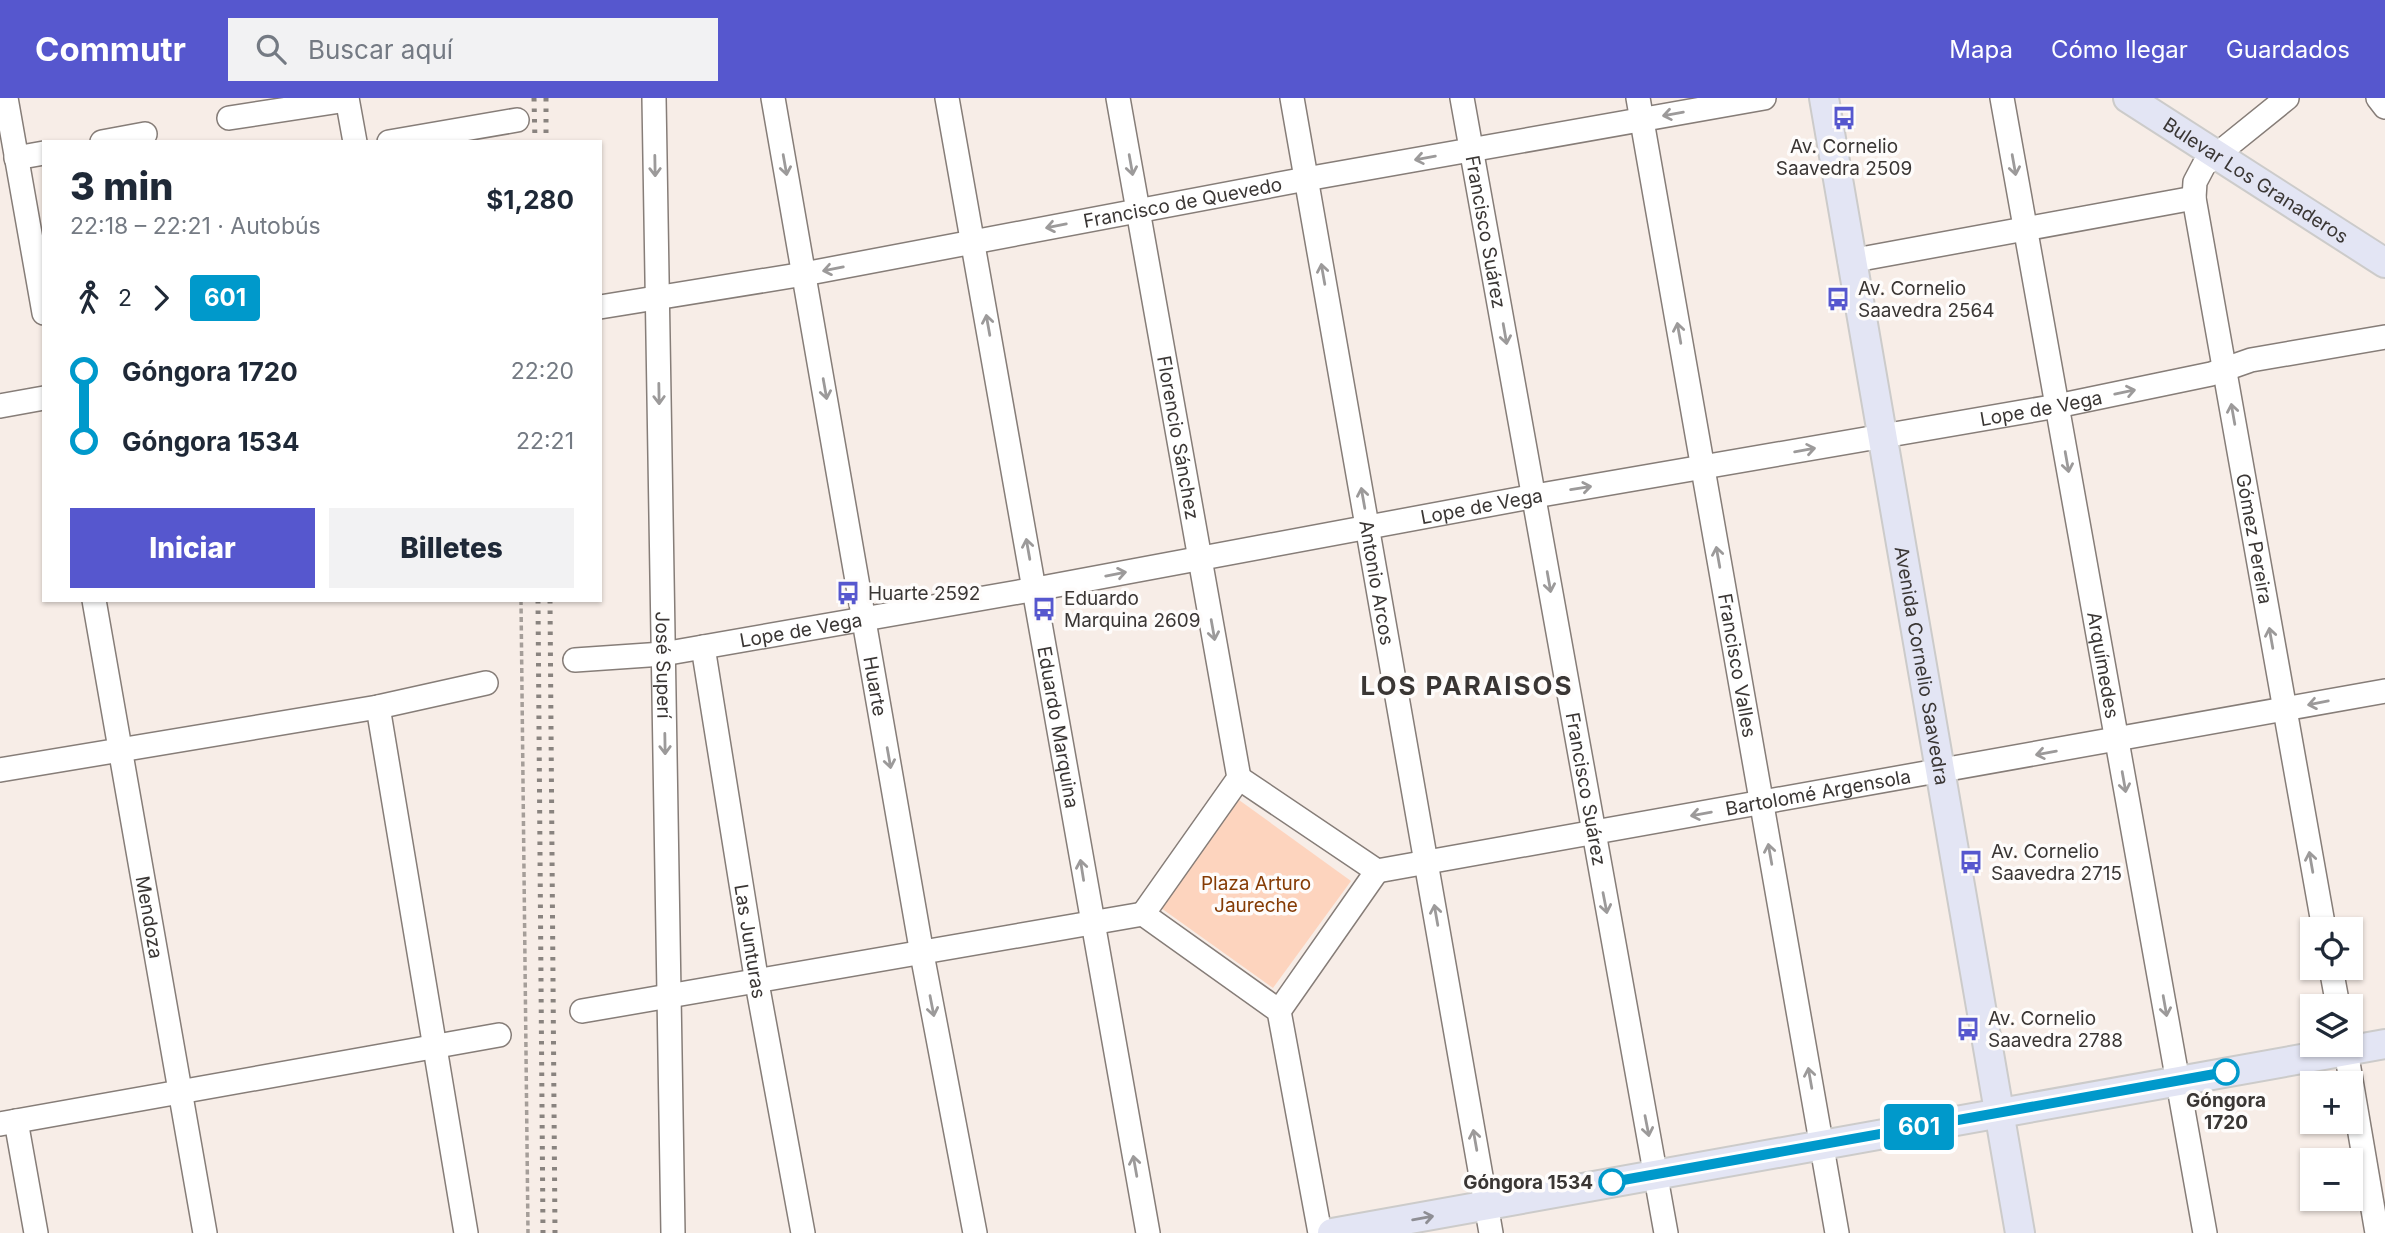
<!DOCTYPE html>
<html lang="es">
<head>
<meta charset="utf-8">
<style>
  body { margin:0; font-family:Inter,sans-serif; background:#f2f2f3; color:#1f2937; height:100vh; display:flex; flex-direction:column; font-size:26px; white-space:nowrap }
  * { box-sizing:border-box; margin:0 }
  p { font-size:23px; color:#747a83 }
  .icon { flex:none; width:38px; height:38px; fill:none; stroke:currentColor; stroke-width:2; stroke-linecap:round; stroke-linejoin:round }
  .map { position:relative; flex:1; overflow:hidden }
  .panel { position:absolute; left:42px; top:42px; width:560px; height:462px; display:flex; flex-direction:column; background:#fff; border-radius:0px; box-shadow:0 2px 5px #0004 }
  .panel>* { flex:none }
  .badge { padding:0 14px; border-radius:5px; font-size:24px; line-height:46px }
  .buttons { position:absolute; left:2300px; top:819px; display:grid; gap:14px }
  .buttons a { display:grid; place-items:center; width:63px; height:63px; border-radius:0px; background:#fff; box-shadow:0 2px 5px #0004; font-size:35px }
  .map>.badge { position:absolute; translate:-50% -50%; box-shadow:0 0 0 4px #fff }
  .legs { display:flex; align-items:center; gap:10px; height:77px; padding:0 28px; font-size:23px }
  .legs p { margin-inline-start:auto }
  .summary { display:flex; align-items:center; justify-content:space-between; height:119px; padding:0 28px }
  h1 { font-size:38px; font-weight:800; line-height:52px }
  .cta { display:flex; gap:14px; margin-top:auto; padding:14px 28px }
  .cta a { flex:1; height:80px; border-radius:0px; background:#5657ce; color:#fff; font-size:28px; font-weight:800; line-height:80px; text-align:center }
  .cta a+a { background:#f2f2f3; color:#1f2937 }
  ul { padding:0 28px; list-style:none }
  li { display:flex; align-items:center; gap:24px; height:70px; font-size:26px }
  li i { display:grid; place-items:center; width:10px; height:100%; margin:0 9px; background:currentColor }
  li i::after { content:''; width:18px; height:18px; margin:-9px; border:5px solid; border-radius:50%; background:#fff }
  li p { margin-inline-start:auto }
  li:first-child i { background:linear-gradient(#0000 50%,currentColor 0) }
  li:last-child i { background:linear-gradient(currentColor 50%,#0000 0) }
  header { display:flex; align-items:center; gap:42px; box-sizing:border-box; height:98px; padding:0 35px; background:#5657ce; color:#fff }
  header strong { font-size:33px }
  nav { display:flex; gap:38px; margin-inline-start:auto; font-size:24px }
  .search { width:490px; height:63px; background:#f2f2f3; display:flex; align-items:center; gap:18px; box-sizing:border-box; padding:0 24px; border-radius:0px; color:#747a83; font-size:26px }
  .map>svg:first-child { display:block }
  .green { fill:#fdd4be }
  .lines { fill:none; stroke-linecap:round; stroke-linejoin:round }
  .minor-casing { stroke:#867d78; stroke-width:26 }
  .major-casing { stroke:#cccbca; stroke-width:32 }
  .path { stroke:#a59e99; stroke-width:3.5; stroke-dasharray:5 3.5; stroke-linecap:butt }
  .minor { stroke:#fff; stroke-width:23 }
  .major { stroke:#e3e5f4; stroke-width:28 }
  .rail { stroke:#89837f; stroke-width:5; stroke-dasharray:3.5 7; stroke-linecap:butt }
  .oneway { stroke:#9c9a9a }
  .oneway2 { stroke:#8e8e94 }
  .line-1-casing { stroke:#fff; stroke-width:16 }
  .line-1 { stroke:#0099cb; stroke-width:10 }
  .stop-1-dot { fill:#fff; stroke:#0099cb; stroke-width:3.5 }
  .labels { text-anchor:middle; stroke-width:7; stroke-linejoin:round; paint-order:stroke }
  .poi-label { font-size:19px; fill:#3a3634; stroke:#fefcfb; text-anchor:start }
  .street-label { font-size:19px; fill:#3a3634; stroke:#fefcfb }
  .park-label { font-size:19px; fill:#853b04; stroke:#fefcfb }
  .stop-label { font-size:19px; font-weight:bold; fill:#3a3634; stroke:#fefcfb }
  .district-label { font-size:26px; font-weight:bold; letter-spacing:2px; fill:#3a3634; stroke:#fefcfb }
</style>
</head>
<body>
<header>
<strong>Commutr</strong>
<div class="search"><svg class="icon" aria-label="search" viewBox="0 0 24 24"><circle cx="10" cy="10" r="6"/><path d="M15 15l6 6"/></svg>Buscar aquí</div>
<nav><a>Mapa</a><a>Cómo llegar</a><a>Guardados</a></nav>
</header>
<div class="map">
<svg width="2385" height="1135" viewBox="0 0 2385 1135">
  <rect width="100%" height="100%" fill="#f7ede7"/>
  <path class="green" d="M1239 702 1351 783 1273 890 1161 810Z"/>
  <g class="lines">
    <g class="minor-casing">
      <g id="minor">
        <path d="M6 0 44 215"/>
        <path d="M347 0 355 44"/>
        <path id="s1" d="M654 0 673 1135"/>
        <path id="s2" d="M773 0 922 856 975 1135"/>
        <path id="s3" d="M947 0 1148 1135"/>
        <path id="s4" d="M1118 0 1239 680 1143 816"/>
        <path id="s5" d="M1292 0 1491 1135"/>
        <path id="s6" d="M1462 0 1666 1135"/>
        <path id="s7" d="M1638 0 1837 1135"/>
        <path id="s8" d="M2002 0 2205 1135"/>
        <path id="s9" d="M2287 0 2204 67 2195 84 2194 100 2324 831"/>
        <path d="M2378 0 2385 9"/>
        <path d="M229 20 347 2"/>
        <path d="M102 44 145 36"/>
        <path d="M389 44 517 22"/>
        <path d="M16 60 44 55"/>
        <path d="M1850 163 2194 100"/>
        <path id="s10" d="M600 209 804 176 1306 81 1764 0"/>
        <path d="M0 308 44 300"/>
        <path id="s11" d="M94 502 205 1135"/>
        <path id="s12" d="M703 549 757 885 803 1135"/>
        <path id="s13" d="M575 562 663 556 1036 491 1535 398 2057 308 2211 276 2251 262 2385 239"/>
        <path d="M378 609 466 1135"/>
        <path d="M0 672 378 609 486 585"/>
        <path d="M1239 680 1377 773"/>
        <path id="s14" d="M1377 773 2385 593"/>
        <path d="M1143 816 1279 913 1320 1135"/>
        <path d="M2331 870 2338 908"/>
        <path d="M582 913 1143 816"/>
        <path d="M1279 913 1377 773"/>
        <path d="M2345 947 2377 1135"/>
        <path d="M16 1023 36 1135"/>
        <path d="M0 1026 499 937"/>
      </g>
    </g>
    <g class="major-casing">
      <g id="major">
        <path id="s15" d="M1824 0 2020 1135"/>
        <path id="s16" d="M2128 0 2385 165"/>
        <path d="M1332 1135 2385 946"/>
      </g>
    </g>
    <path class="path" d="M521 502 528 1135"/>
    <use href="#minor" class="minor"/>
    <use href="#major" class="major"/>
    <path class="rail" d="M534 0 535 44
      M546 0V44
      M538 502 543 1135
      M550 502 555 1135"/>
  </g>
  <defs><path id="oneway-shaft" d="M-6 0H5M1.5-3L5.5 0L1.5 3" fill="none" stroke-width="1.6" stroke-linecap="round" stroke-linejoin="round" transform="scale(1.75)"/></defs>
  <g class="oneway">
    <use href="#oneway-shaft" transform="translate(1673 16) rotate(170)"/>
    <use href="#oneway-shaft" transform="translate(1425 60) rotate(170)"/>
    <use href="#oneway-shaft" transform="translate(785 67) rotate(80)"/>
    <use href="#oneway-shaft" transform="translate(1131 67) rotate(80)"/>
    <use href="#oneway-shaft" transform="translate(2014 67) rotate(80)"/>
    <use href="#oneway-shaft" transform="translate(655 68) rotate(89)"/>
    <use href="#oneway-shaft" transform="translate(1056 128) rotate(169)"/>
    <use href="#oneway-shaft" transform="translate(833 171) rotate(169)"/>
    <use href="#oneway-shaft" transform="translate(1323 176) rotate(-100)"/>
    <use href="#oneway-shaft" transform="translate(988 227) rotate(-100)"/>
    <use href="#oneway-shaft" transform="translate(1679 235) rotate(-100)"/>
    <use href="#oneway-shaft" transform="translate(1505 236) rotate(80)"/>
    <use href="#oneway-shaft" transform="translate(825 291) rotate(80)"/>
    <use href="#oneway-shaft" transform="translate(2125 294) rotate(-12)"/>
    <use href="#oneway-shaft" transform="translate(659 296) rotate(89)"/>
    <use href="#oneway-shaft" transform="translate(2233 316) rotate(-100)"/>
    <use href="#oneway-shaft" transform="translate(1805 352) rotate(-10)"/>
    <use href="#oneway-shaft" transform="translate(2067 364) rotate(80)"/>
    <use href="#oneway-shaft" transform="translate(1581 390) rotate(-9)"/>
    <use href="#oneway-shaft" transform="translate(1363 400) rotate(-100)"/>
    <use href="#oneway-shaft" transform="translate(1028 451) rotate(-100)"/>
    <use href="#oneway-shaft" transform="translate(1718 459) rotate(-100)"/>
    <use href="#oneway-shaft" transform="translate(1116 476) rotate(-11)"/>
    <use href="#oneway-shaft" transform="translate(1549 484) rotate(80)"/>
    <use href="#oneway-shaft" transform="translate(1213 532) rotate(80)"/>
    <use href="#oneway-shaft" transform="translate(2271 540) rotate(-100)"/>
    <use href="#oneway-shaft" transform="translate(2318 605) rotate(169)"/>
    <use href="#oneway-shaft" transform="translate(665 646) rotate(89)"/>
    <use href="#oneway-shaft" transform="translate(2046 655) rotate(170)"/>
    <use href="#oneway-shaft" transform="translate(889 660) rotate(80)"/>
    <use href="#oneway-shaft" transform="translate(2124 684) rotate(80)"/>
    <use href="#oneway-shaft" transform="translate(1701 716) rotate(170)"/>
    <use href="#oneway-shaft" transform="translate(1770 756) rotate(-100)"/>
    <use href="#oneway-shaft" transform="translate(2311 764) rotate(-100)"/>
    <use href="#oneway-shaft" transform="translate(1082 772) rotate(-99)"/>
    <use href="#oneway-shaft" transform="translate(1605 805) rotate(79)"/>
    <use href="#oneway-shaft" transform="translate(1436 817) rotate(-100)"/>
    <use href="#oneway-shaft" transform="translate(932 908) rotate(79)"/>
    <use href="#oneway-shaft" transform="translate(2165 908) rotate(80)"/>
    <use href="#oneway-shaft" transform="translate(1810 980) rotate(-100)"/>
    <use href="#oneway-shaft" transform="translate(1647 1028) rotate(79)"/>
    <use href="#oneway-shaft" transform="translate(1475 1042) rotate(-100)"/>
    <use href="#oneway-shaft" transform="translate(1135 1068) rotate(-100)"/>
  </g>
  <use class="oneway2" href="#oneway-shaft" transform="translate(1423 1120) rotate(-10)"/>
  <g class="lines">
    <g class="line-1-casing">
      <path id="line-1" d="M1612 1084 2226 974"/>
    </g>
    <use href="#line-1" class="line-1"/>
  </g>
  <defs>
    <g id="bus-bare" transform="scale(1.89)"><path d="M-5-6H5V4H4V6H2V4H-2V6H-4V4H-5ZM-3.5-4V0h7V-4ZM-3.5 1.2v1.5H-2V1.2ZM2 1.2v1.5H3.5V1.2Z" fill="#5657ce" stroke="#fefcfb" stroke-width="2.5" paint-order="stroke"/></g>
  </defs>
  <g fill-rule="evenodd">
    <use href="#bus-bare" x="1844" y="20"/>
    <use href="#bus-bare" x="1838" y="201"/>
    <use href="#bus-bare" x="848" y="495"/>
    <use href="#bus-bare" x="1044" y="511"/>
    <use href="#bus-bare" x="1971" y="764"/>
    <use href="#bus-bare" x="1968" y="931"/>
  </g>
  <g class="stop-1-dot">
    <circle cx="2226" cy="974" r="12"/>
    <circle cx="1612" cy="1084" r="12"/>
  </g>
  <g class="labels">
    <g class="poi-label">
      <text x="1844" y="55" text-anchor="middle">Av. Cornelio<tspan x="1844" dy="22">Saavedra 2509</tspan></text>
      <text x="1858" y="197">Av. Cornelio<tspan x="1858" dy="22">Saavedra 2564</tspan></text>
      <text x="868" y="502">Huarte 2592</text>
      <text x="1064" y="507">Eduardo<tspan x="1064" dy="22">Marquina 2609</tspan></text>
      <text x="1991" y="760">Av. Cornelio<tspan x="1991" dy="22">Saavedra 2715</tspan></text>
      <text x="1988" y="927">Av. Cornelio<tspan x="1988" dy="22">Saavedra 2788</tspan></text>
    </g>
    <g class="street-label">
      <text dy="7" stroke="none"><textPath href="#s16" startOffset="152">Bulevar Los Granaderos</textPath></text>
      <text dy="7" stroke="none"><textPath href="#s10" startOffset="592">Francisco de Quevedo</textPath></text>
      <text dy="7" stroke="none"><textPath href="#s6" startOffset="136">Francisco Suárez</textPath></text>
      <text dy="7" stroke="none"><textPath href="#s13" startOffset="1488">Lope de Vega</textPath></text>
      <text dy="7" stroke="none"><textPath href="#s4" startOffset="345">Florencio Sánchez</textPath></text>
      <text dy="7" stroke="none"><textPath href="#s13" startOffset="920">Lope de Vega</textPath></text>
      <text dy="7" stroke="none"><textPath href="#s9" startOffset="488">Gómez Pereira</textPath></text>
      <text dy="7" stroke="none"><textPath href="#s5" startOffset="492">Antonio Arcos</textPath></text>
      <text dy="7" stroke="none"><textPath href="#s13" startOffset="228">Lope de Vega</textPath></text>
      <text dy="7" stroke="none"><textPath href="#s1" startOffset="567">José Superí</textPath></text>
      <text dy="7" stroke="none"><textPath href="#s7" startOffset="576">Francisco Valles</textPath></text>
      <text dy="7" stroke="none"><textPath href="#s15" startOffset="576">Avenida Cornelio Saavedra</textPath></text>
      <text dy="7" stroke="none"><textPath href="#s8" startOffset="576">Arquímedes</textPath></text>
      <text dy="7" stroke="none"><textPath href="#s2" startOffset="597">Huarte</textPath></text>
      <text dy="7" stroke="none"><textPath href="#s3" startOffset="639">Eduardo Marquina</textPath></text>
      <text dy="7" stroke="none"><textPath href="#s6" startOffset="702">Francisco Suárez</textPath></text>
      <text dy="7" stroke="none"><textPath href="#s14" startOffset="448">Bartolomé Argensola</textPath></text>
      <text dy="7" stroke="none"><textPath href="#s11" startOffset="322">Mendoza</textPath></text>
      <text dy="7" stroke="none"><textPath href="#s12" startOffset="298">Las Junturas</textPath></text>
    </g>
    <g class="park-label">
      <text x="1256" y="792">Plaza Arturo<tspan x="1256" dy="22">Jaureche</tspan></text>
    </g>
    <g class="stop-label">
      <text x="2226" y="1009">Góngora<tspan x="2226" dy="22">1720</tspan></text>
      <text x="1593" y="1091" text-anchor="end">Góngora 1534</text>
    </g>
    <g class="district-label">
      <text x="1467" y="597">LOS PARAISOS</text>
    </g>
  </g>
</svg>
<div class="buttons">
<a><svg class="icon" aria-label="locate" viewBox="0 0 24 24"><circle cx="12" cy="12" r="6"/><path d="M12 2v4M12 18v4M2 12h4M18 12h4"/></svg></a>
<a><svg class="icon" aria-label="layers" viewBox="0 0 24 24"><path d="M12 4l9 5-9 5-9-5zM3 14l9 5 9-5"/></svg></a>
<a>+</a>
<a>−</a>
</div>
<b class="badge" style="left:1919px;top:1029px;background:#0099cb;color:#fff">601</b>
<section class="panel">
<div class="summary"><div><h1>3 min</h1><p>22:18 – 22:21 · Autobús</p></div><b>$1,280</b></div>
<div class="legs"><svg class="icon" aria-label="walk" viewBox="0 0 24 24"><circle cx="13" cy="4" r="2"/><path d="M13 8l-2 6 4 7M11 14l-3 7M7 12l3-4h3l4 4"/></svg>2<svg class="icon" aria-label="forward" viewBox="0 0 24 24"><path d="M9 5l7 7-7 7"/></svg><b class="badge" style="background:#0099cb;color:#fff">601</b></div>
<ul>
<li><i style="color:#0099cb"></i><b>Góngora 1720</b><p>22:20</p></li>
<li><i style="color:#0099cb"></i><b>Góngora 1534</b><p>22:21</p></li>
</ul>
<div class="cta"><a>Iniciar</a><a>Billetes</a></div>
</section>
</div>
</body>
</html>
